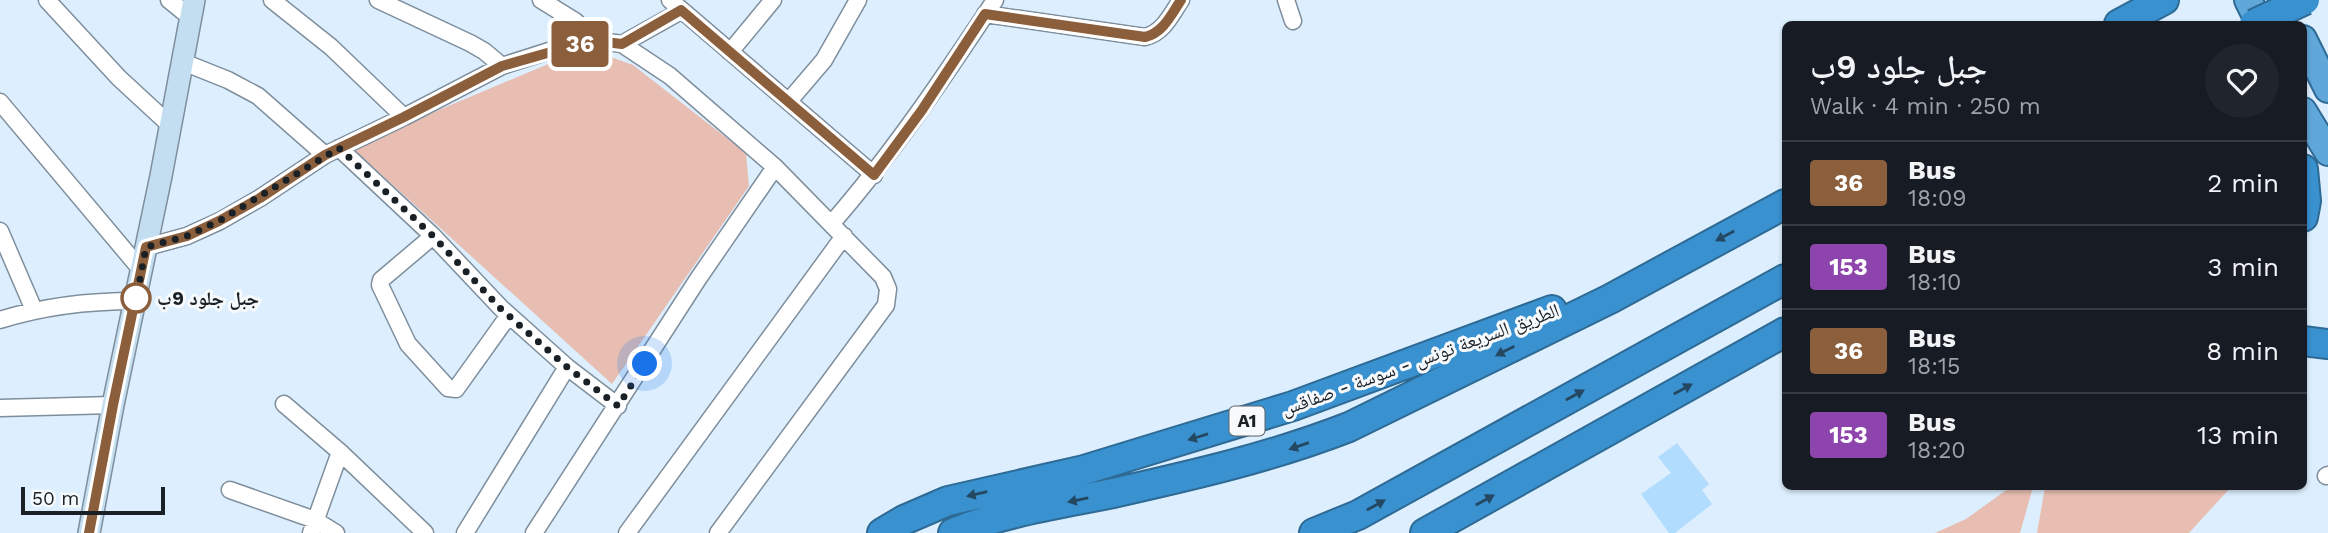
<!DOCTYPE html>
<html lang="en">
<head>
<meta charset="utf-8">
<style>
  body { margin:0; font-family:"Work Sans","Noto Naskh Arabic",sans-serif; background:#20242c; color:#f1f3f6; height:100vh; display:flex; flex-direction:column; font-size:26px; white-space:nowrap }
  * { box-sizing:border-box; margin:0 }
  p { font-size:23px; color:#9ea1a6 }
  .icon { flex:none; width:38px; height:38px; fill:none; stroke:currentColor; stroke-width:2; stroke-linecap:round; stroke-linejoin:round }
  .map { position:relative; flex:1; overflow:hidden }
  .panel { position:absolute; left:1782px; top:21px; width:525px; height:469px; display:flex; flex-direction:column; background:#171b24; border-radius:10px; box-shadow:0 2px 5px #0004 }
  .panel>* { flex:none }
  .badge { padding:0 14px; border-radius:5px; font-size:24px; line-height:46px }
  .scale { position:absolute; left:21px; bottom:18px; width:144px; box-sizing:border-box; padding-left:7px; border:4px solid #1a2126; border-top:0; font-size:19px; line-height:24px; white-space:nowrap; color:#1a2126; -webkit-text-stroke:5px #f7fafd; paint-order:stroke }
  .you { position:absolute; width:35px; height:35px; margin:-18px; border:5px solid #fff; border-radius:50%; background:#1a73e8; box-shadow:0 0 0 10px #1a73e833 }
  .map>.badge { position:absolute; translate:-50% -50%; box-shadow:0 0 0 4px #fff }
  .round { display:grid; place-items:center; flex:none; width:74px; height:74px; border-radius:37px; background:#20242c }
  .headline { display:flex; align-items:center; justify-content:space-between; height:119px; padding:0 28px }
  h1 { font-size:33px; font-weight:600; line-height:52px }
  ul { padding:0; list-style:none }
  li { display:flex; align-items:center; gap:21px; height:84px; padding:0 28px; border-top:2px solid #363941 }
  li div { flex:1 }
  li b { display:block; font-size:26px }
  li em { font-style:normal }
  li .badge { min-width:77px; font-weight:700; text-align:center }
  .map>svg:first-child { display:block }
  .green { fill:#e7beb1 }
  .building { fill:#b2dcfe }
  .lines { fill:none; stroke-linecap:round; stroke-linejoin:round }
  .minor-casing { stroke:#7e8e9c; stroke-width:19 }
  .secondary-casing { stroke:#7e8e9c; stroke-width:24 }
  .trunk-casing { stroke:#2e6a94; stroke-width:30 }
  .motorway-casing { stroke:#2e6a94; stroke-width:32 }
  .minor { stroke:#fff; stroke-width:16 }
  .secondary { stroke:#c4def1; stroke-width:21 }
  .trunk { stroke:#60a7da; stroke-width:26 }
  .motorway { stroke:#3991d0; stroke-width:28 }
  .motorway-bridge-casing { stroke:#2e6a94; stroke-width:32; stroke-linecap:butt }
  .motorway-bridge { stroke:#3991d0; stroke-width:28 }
  .oneway { fill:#254862 }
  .line-casing { stroke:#fff; stroke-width:16 }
  .line { stroke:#8b5e3c; stroke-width:10 }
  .walk { stroke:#1a2126; stroke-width:7; stroke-dasharray:0 12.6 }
  .stop-dot { fill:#fff; stroke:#8b5e3c; stroke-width:3.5 }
  .labels { text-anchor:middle; stroke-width:6; stroke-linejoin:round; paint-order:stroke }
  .shield { fill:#f7fafd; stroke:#5c6266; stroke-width:2 }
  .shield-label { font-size:18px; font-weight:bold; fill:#1a2126 }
  .stop-label { font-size:19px; font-weight:bold; fill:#1a2126; stroke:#f7fafd; text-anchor:start }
  .street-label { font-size:19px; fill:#1a2126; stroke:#f7fafd }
</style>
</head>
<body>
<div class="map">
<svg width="2328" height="533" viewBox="0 0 2328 533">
  <rect width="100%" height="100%" fill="#ddeffe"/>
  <path class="green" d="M589 56 611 57 633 65 746 153 749 186 612 384 351 147 560 59Z
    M2017 486 2033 487 2020 533H1935L1966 519 2005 491Z
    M2045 487V486L2231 487 2189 533H2037Z"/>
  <path class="building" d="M1677 443 1709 484 1702 490 1712 504 1675 533H1669L1641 494 1671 473 1658 457Z"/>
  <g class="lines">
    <g class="minor-casing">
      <path id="minor" d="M47 0 119 78 171 126
        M169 0 190 17
        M272 0 331 47 404 117
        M378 0 470 43 484 51 502 66
        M541 0 575 21 596 41
        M670 0 874 175
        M1286 0 1293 21
        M985 14 1145 37C1163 33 1171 15 1181 0
        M622 44 681 11
        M730 52 773 0
        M183 62 228 80 258 96 325 155
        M789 101 824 60 858 0
        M0 102 142 271
        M339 148 433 236 501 308 567 367 618 406
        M832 223C893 153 944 77 995 0
        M0 231 34 310
        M433 236 381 280 380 285 408 344 448 388 456 389 509 315
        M147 247 187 236 220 221 260 198 325 155 404 117 502 66 558 48 596 41 608 42 622 44 670 76 775 167 883 277 888 289 886 305 718 533
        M0 320C44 306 89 301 136 301
        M284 404 340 452 425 533
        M0 408 113 405
        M2326 476 2328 475
        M230 490 315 520 336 533
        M311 533 340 452
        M465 533 567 367
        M534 533 698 279 775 167
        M627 533 844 236"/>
    </g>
    <g class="secondary-casing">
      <path id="secondary" d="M89 533 113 405 161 176 194 0"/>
    </g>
    <g class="trunk-casing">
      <path id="trunk" d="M2248 0 2260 24
        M2303 39 2328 89
        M2303 111 2328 152"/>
    </g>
    <g class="motorway-casing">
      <path id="motorway" d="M2119 24 2164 0
        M2303 169 2306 201 2303 217
        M2303 341 2328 344
        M882 533 904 520 948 501 1084 470 1293 406 1552 310
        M953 533C1003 512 1060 504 1113 493 1193 475 1272 457 1349 427L1610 299 1785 204
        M1314 533 1358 515 1785 279
        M1425 533 1785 332"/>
    </g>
    <use href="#minor" class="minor"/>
    <use href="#secondary" class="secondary"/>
    <use href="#trunk" class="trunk"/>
    <use href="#motorway" class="motorway"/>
    <g class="motorway-bridge-casing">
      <path id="motorway-bridge" d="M2254 24 2305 0"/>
    </g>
    <use href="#motorway-bridge" class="motorway-bridge"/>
  </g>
  <defs><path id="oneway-solid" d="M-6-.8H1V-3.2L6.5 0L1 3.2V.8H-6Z" transform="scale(1.75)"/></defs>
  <g class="oneway">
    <use href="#oneway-solid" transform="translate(1725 236) rotate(152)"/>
    <use href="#oneway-solid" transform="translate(1505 351) rotate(153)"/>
    <use href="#oneway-solid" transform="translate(1683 389) rotate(-29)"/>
    <use href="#oneway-solid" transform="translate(1575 395) rotate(-29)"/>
    <use href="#oneway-solid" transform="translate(1198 437) rotate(163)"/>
    <use href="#oneway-solid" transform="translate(1299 446) rotate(161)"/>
    <use href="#oneway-solid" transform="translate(977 494) rotate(167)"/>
    <use href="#oneway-solid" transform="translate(1078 500) rotate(168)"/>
    <use href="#oneway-solid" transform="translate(1485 500) rotate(-29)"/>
    <use href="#oneway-solid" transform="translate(1376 505) rotate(-29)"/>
  </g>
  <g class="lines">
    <g class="line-casing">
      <path id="line" d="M89 533 113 405 146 247 187 236 219 221 260 198 325 155 404 117 502 66 579 44 596 41 622 44 681 10 874 175 922 110 985 14 1145 37C1163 33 1171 15 1181 0"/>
    </g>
    <use href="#line" class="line"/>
    <path class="walk" d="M136 298V301L146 247 187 236 219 221 339 148 433 236 500 308 567 367 618 406 645 364"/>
  </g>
  <circle class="stop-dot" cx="136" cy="298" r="14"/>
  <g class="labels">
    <rect class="shield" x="1229.5" y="406.5" width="35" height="29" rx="5"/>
    <g class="shield-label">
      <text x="1247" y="427">A1</text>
    </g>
    <g class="stop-label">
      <text x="157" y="305">جبل جلود 9ب</text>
    </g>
    <g class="street-label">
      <text transform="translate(1420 359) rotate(-20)" y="7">الطريق السريعة تونس - سوسة - صفاقس</text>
    </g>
  </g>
</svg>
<div class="scale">50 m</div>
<div class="you" style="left:645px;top:364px"></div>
<b class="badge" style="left:580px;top:44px;background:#8b5e3c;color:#fff">36</b>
<section class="panel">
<div class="headline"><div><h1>جبل جلود 9ب</h1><p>Walk · 4 min · 250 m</p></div><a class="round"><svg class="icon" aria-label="heart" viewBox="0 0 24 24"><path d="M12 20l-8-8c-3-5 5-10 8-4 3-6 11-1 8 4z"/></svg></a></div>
<ul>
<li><span class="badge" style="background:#8b5e3c;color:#fff">36</span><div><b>Bus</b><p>18:09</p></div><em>2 min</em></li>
<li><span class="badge" style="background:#8e44ad;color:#fff">153</span><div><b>Bus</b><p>18:10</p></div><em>3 min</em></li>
<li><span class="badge" style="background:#8b5e3c;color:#fff">36</span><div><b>Bus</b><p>18:15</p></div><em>8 min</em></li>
<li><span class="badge" style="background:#8e44ad;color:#fff">153</span><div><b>Bus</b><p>18:20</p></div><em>13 min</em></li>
</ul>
</section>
</div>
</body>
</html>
